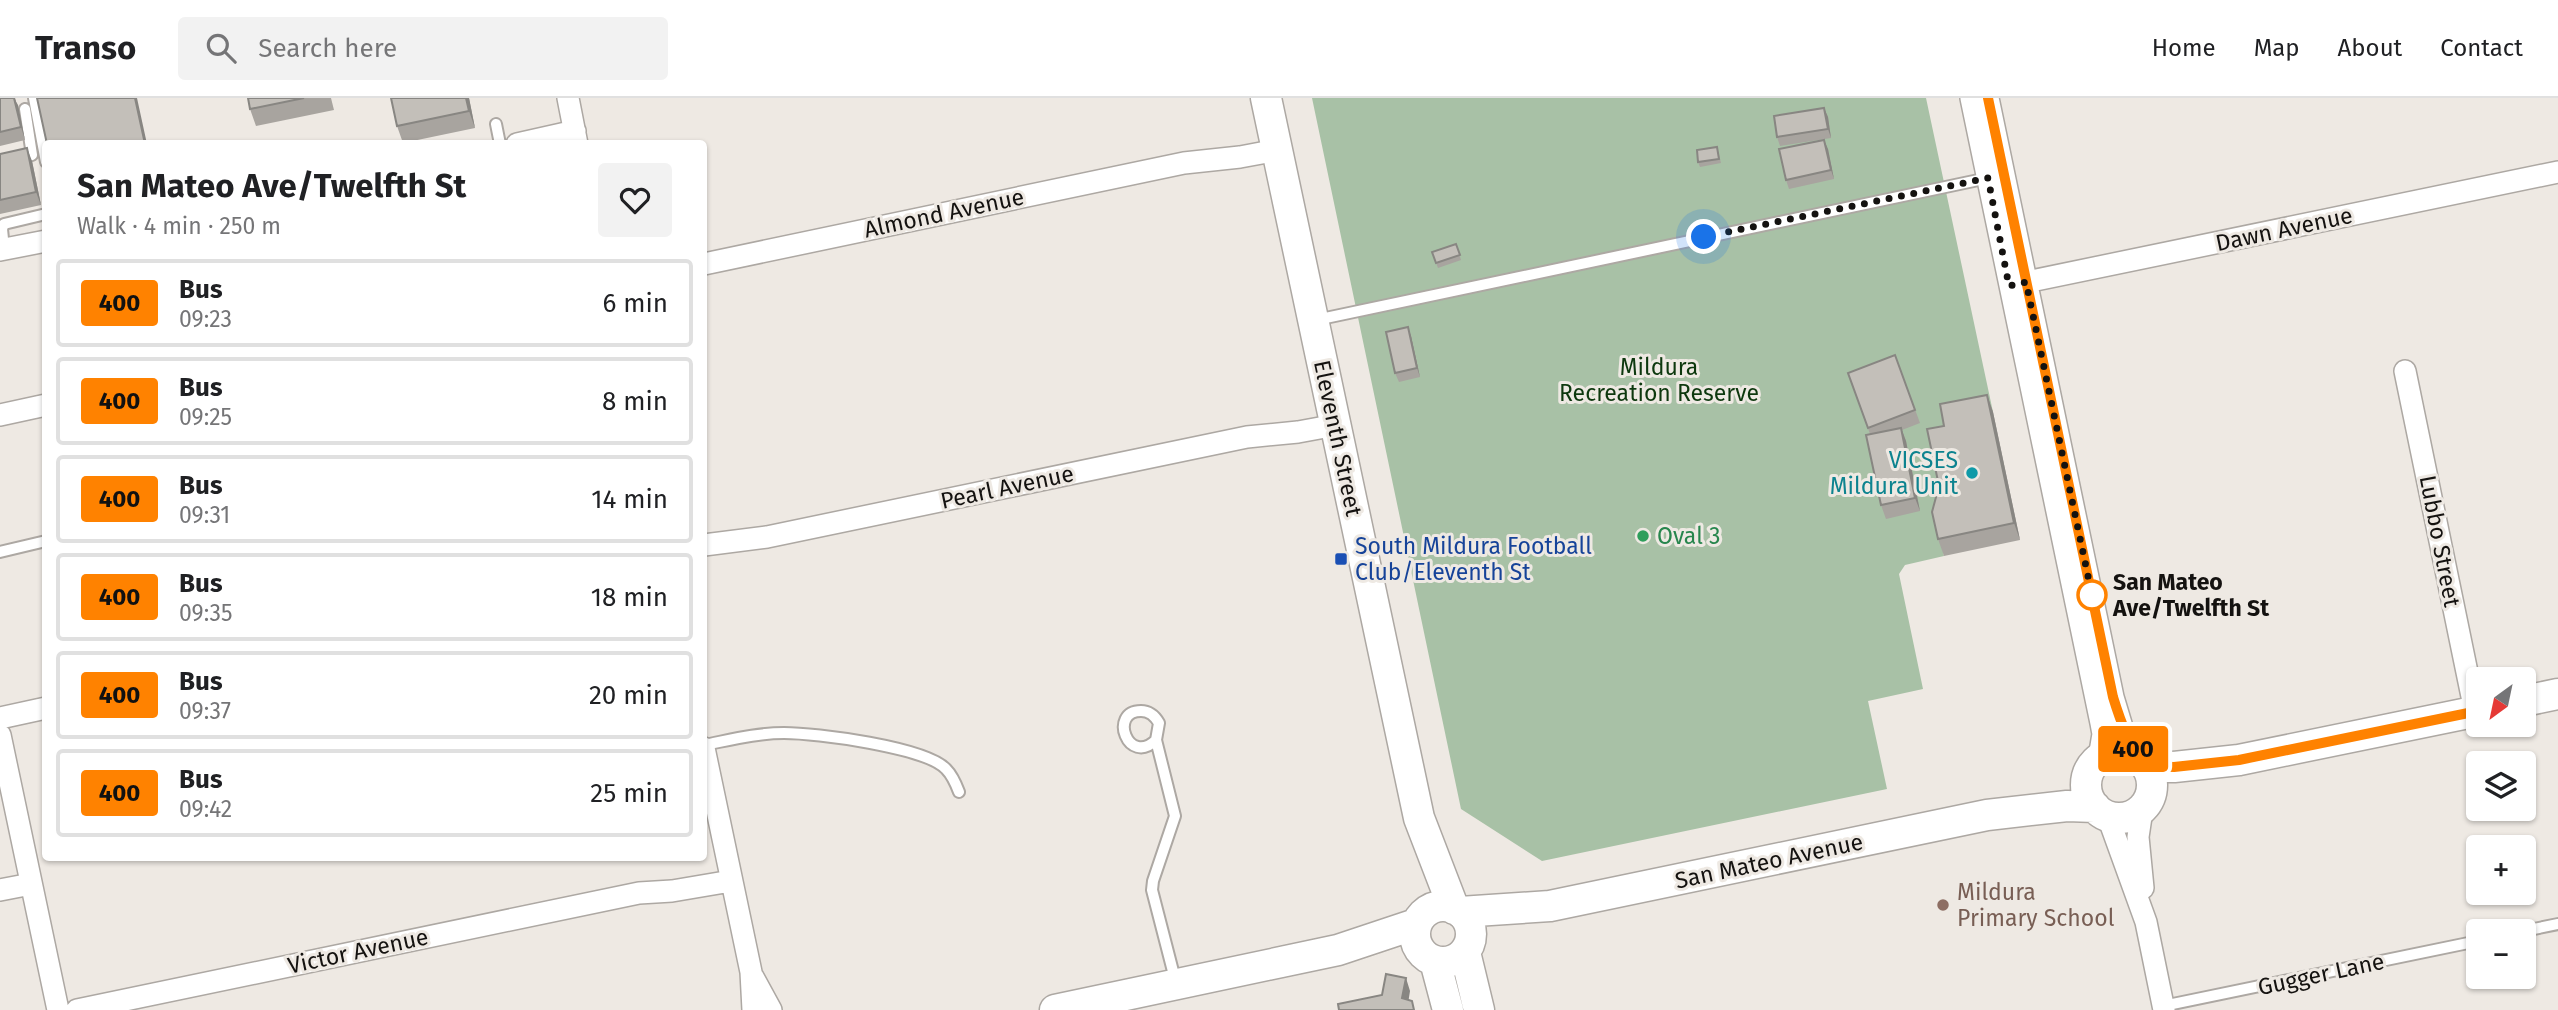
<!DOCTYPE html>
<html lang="en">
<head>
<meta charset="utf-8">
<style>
  body { margin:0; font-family:"Fira Sans",sans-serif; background:#f2f2f2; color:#202124; height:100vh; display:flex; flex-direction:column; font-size:26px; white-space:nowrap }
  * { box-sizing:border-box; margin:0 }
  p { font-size:23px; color:#757577 }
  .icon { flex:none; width:38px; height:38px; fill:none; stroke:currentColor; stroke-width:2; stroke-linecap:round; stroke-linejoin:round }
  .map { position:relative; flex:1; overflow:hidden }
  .details { position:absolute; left:42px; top:42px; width:665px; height:721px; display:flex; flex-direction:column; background:#fff; border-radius:7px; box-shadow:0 2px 5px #0004 }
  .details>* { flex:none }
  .badge { padding:0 14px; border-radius:5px; font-size:24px; line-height:46px }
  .needle { width:46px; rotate:213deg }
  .tools { position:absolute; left:2466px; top:569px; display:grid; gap:14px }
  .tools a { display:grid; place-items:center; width:70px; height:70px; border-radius:7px; background:#fff; box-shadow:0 2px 5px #0004; font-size:35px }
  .you { position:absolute; width:35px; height:35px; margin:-18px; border:5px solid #fff; border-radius:50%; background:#1a73e8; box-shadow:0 0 0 10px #1a73e833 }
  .map>.badge { position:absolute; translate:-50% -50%; box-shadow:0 0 0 4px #fff }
  .round { display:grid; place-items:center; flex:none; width:74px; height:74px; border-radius:7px; background:#f2f2f2 }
  .overview { display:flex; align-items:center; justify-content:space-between; height:119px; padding:0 35px }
  h1 { font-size:33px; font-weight:700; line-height:52px }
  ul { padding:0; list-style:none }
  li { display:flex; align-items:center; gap:21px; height:88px; margin:0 14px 10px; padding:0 21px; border:4px solid #e0e0e0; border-radius:7px }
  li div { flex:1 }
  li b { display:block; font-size:26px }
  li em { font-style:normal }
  li .badge { min-width:77px; font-weight:700; text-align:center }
  header { display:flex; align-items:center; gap:42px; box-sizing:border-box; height:98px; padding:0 35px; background:#fff; border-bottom:2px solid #e0e0e0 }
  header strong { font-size:33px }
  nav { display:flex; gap:38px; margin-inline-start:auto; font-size:24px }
  .search { width:490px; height:63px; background:#f2f2f2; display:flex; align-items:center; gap:18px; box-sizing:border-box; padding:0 24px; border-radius:7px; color:#757577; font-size:26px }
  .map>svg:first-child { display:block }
  .green { fill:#a8c1a6 }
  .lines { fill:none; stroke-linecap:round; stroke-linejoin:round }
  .lane-casing { stroke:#ada8a3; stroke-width:14 }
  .street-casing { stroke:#ada8a3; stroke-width:24 }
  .secondary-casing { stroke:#ada8a3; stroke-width:33 }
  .lane { stroke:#fff; stroke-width:10 }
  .street { stroke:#fff; stroke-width:21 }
  .secondary { stroke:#fff; stroke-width:30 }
  .wall { fill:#a8a49f }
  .shaded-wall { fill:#888682 }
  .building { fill:#c3bfb9; stroke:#888682; stroke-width:2 }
  .line-casing { stroke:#fff; stroke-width:16 }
  .line { stroke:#ff8200; stroke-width:10 }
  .walk { stroke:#141210; stroke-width:7; stroke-dasharray:0 12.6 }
  .culture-dot { fill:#0f9aa8; stroke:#eee9e3; stroke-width:2.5 }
  .leisure-dot { fill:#2e9e5b; stroke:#eee9e3; stroke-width:2.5 }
  .transit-dot { fill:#1a4fb4; stroke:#eee9e3; stroke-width:2.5 }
  .stop-dot { fill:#fff; stroke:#ff8200; stroke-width:3.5 }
  .education-dot { fill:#8d6e63; stroke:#eee9e3; stroke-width:2.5 }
  .labels { text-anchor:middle; stroke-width:6; stroke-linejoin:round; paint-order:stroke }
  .street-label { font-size:23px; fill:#141210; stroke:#eee9e3 }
  .park-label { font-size:23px; fill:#0d380e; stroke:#eee9e3 }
  .culture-label { font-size:23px; fill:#0d838f; stroke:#eee9e3; text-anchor:end }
  .leisure-label { font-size:23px; fill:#27864d; stroke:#eee9e3; text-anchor:start }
  .transit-label { font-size:23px; fill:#164399; stroke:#eee9e3; text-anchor:start }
  .stop-label { font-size:23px; font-weight:bold; fill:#141210; stroke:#eee9e3; text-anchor:start }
  .education-label { font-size:23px; fill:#785e54; stroke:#eee9e3; text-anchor:start }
</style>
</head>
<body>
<header>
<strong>Transo</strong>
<div class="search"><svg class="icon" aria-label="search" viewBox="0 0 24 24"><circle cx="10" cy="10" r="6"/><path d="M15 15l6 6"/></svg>Search here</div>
<nav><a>Home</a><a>Map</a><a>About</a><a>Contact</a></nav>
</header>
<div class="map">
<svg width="2558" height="912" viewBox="0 0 2558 912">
  <rect width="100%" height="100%" fill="#eee9e3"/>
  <path class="green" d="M1312 0H1926L1993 314 1946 323 1945 405 1938 431 1944 458 1905 467 1899 476 1923 591 1868 603 1887 691 1542 763 1461 711Z"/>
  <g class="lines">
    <g class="lane-casing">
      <path id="lane" d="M34 0 46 64
        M496 26 500 46
        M0 64 32 57 25 11
        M4 151 2 131 4 126 46 116
        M1316 222 1988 80
        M0 454 46 443
        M1156 642C1128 669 1108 613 1141 613 1150 613 1155 618 1159 625L1156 642 1175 718 1153 783 1152 792 1176 885
        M704 647C730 642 757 635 784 635 816 635 925 649 946 671 952 677 956 686 959 694
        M2524 833 2558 826
        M2163 908 2478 843"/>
    </g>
    <g class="street-casing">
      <path id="street" d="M568 0 577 46
        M1971 0 2101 625 2103 636 2099 660
        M1988 0 2113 599 2122 629 2138 659
        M517 46 575 33
        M0 152 46 143
        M704 166 1184 65 1240 59 1277 52
        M2012 187 2558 74
        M2405 273 2475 613
        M0 317 46 307
        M704 447 767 439 1247 339 1298 334 1336 327
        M0 620 46 610
        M0 637 58 912
        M704 650 751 874 753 912
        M2142 712 2138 739 2143 790
        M2108 719 2146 824 2164 912
        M0 792 31 786
        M753 879 771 912
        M77 912 639 795 672 793 731 783"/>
    </g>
    <g class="secondary-casing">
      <path id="secondary" d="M1266 0 1419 720 1454 811
        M2524 603 2558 596
        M2086 687a33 33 0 1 1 66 0a33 33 0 1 1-66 0Z
        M2146 668 2174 669 2239 662 2478 613
        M1415 836a28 28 0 1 1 56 0a28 28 0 1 1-56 0Z
        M1460 814 1550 808 1987 717 2067 708 2095 709
        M1465 854 1479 912
        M1435 863 1448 912
        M1055 912 1338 852 1416 826"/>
    </g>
    <use href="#lane" class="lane"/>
    <use href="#street" class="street"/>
    <use href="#secondary" class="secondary"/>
  </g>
  <path class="wall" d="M0 0H15L25 42 0 48Z
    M248 0H331L334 12 256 28 250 11Z
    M391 0H469L475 30 403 45 397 28Z
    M1824 10 1828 19 1831 40 1780 48 1777 39Z
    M1717 49 1721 65 1700 69 1698 64Z
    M1828 51 1834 81 1789 91 1786 82Z
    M0 56 32 63 41 107 0 116Z
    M1456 146 1461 162 1438 170 1432 154Z
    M1411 238 1420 279 1399 284 1395 275Z
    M1895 257 1920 325 1902 332 1906 343 1920 413 1886 421 1881 407 1870 336 1848 275Z
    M1987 297 1993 314 2020 442 1944 458 1938 441 1939 388Z"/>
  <path class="shaded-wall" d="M14 0 18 7 25 42 21 29Z
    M135 0H137L147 46H145Z
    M466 0H469L475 30 469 13Z
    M1824 10 1828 19 1831 40 1828 31Z
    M1824 42 1828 51 1834 81 1831 72Z
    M27 50 32 63 41 107 36 94Z
    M1408 229 1411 238 1420 279 1417 270Z
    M1987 297 1993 314 2020 442 2014 425Z
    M1901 330 1906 343 1920 413 1915 400Z
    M1406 880 1410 893 1407 912 1402 900Z"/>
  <path class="building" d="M0 0H14L21 29 0 34Z
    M37 0H135L145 46H47Z
    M248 0H304L250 11Z
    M391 0H466L469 13 397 28Z
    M1824 10 1828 31 1777 39 1774 18Z
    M1824 42 1831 72 1786 82 1779 51Z
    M1717 49 1719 61 1698 64 1697 52Z
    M27 50 36 94 0 102V56Z
    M1456 146 1460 157 1436 165 1432 154Z
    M1408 229 1417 270 1395 275 1386 234Z
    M1895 257 1915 312 1868 330 1848 275Z
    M1987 297 2014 425 1938 441 1932 414 1939 388 1927 331 1944 328 1940 306Z
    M1901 330 1915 400 1881 407 1866 337Z
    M1386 876 1406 880 1402 900 1412 903 1414 912H1339L1338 906 1382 897Z"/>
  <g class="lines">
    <g class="line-casing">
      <path id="line" d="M1988 0 2113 599C2121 625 2129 647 2146 668L2174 669 2239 662 2478 613"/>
    </g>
    <use href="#line" class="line"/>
    <path class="walk" d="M1704 139 1988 80 2009 188 2026 184 2092 497"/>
  </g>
  <circle class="culture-dot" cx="1972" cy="375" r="7"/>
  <circle class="leisure-dot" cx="1643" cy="438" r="7"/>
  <rect class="transit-dot" x="1334" y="454" width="14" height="14" rx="3.5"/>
  <circle class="stop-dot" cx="2092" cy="497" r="14"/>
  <circle class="education-dot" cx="1943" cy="807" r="7"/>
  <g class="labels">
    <g class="street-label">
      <text transform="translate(944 115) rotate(-12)" y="8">Almond Avenue</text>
      <text transform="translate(2284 131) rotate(-12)" y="8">Dawn Avenue</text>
      <text transform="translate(1338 340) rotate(78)" y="8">Eleventh Street</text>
      <text transform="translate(1007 389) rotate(-12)" y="8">Pearl Avenue</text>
      <text transform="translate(2440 443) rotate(79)" y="8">Lubbo Street</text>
      <text transform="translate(1769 763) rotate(-12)" y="8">San Mateo Avenue</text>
      <text transform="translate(358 853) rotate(-12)" y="8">Victor Avenue</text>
      <text transform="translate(2321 876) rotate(-12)" y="8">Gugger Lane</text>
    </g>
    <g class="park-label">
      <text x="1659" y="277">Mildura<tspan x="1659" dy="26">Recreation Reserve</tspan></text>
    </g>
    <g class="culture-label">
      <text x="1958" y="370">VICSES<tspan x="1958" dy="26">Mildura Unit</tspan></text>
    </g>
    <g class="leisure-label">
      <text x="1657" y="446">Oval 3</text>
    </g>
    <g class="transit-label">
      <text x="1355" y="456">South Mildura Football<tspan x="1355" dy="26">Club/Eleventh St</tspan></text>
    </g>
    <g class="stop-label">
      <text x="2113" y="492">San Mateo<tspan x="2113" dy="26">Ave/Twelfth St</tspan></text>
    </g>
    <g class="education-label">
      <text x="1957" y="802">Mildura<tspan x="1957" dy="26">Primary School</tspan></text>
    </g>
  </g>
</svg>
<div class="tools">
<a><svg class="needle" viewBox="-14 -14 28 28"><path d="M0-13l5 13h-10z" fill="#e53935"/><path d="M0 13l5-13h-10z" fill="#757577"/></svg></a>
<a><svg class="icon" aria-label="layers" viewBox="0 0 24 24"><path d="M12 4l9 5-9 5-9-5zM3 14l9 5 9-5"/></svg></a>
<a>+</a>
<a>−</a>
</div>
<div class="you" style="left:1704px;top:139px"></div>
<b class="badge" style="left:2133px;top:651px;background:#ff8200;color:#111">400</b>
<section class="details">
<div class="overview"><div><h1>San Mateo Ave/Twelfth St</h1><p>Walk · 4 min · 250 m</p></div><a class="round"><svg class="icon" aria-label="heart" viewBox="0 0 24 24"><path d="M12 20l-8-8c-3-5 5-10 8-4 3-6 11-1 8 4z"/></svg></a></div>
<ul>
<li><span class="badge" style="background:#ff8200;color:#111">400</span><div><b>Bus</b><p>09:23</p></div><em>6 min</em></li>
<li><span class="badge" style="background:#ff8200;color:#111">400</span><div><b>Bus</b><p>09:25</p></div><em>8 min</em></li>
<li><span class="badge" style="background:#ff8200;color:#111">400</span><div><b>Bus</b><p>09:31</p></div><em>14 min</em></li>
<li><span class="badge" style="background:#ff8200;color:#111">400</span><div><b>Bus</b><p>09:35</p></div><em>18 min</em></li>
<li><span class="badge" style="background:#ff8200;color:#111">400</span><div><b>Bus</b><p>09:37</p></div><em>20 min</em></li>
<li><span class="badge" style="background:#ff8200;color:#111">400</span><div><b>Bus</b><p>09:42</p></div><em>25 min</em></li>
</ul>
</section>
</div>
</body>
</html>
